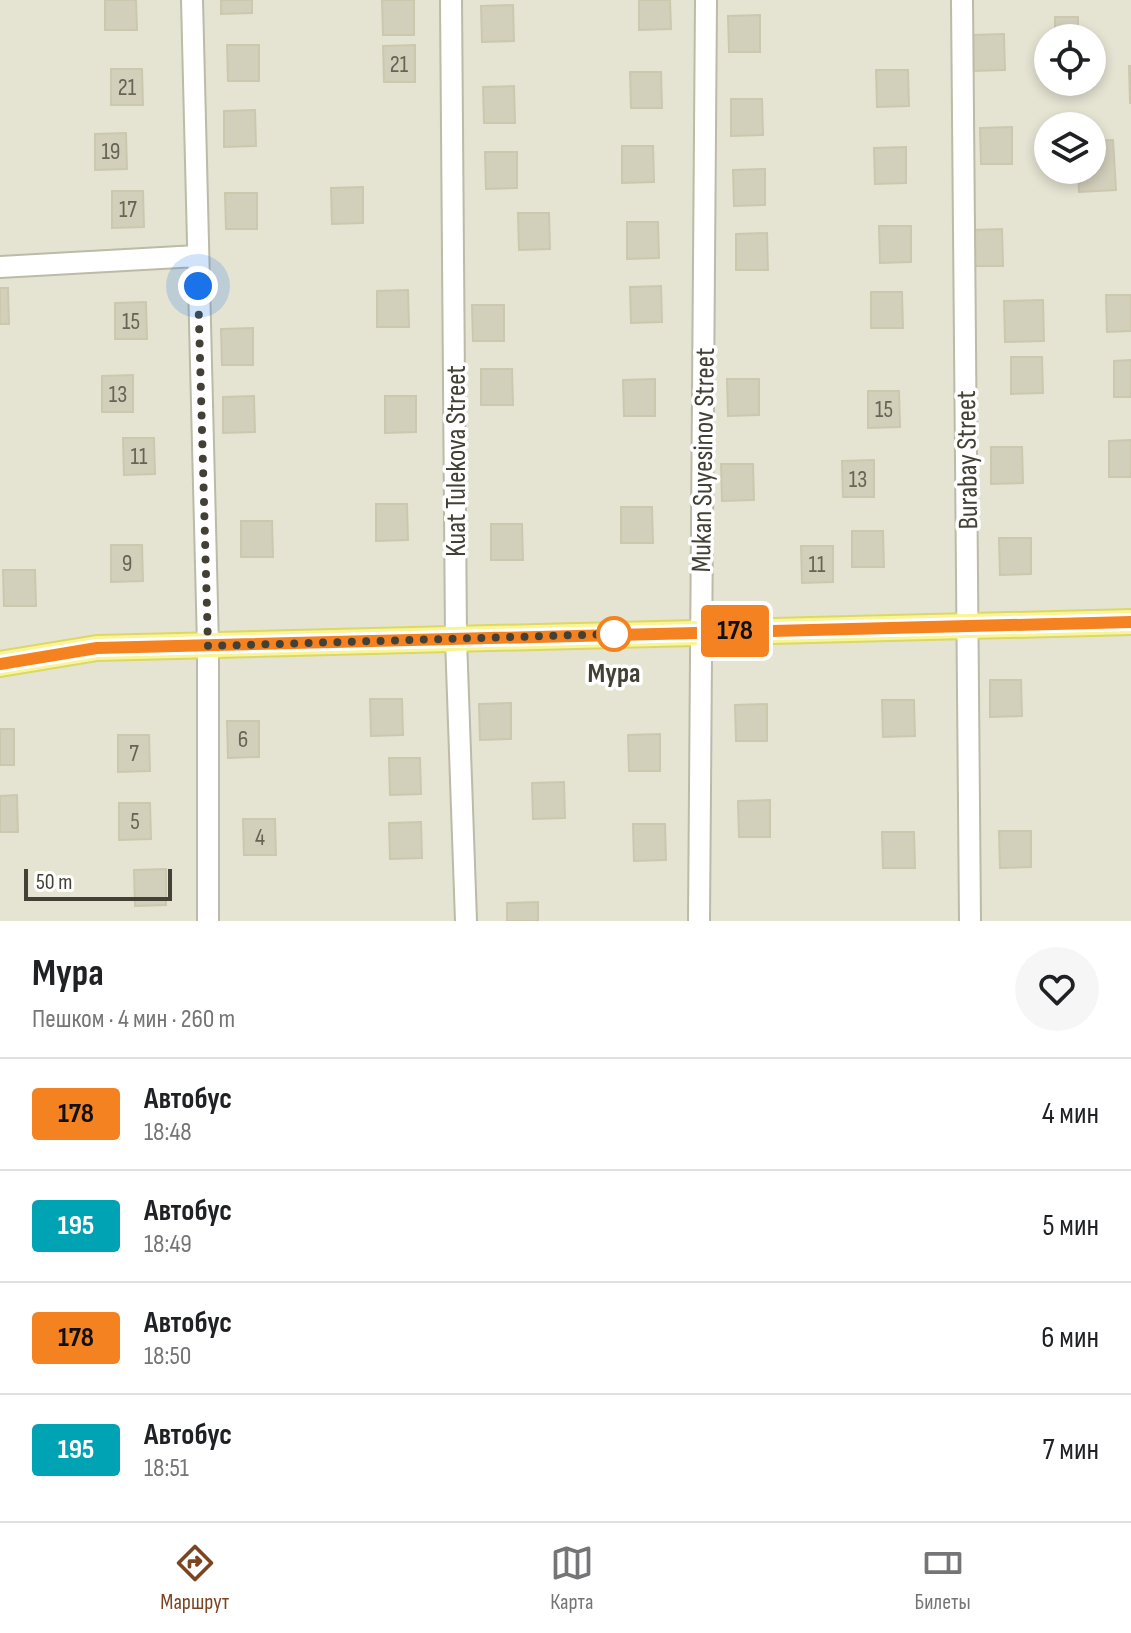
<!DOCTYPE html>
<html lang="ru">
<head>
<meta charset="utf-8">
<style>
  body { margin:0; font-family:"Sofia Sans Condensed",sans-serif; background:#f6f6f6; color:#202124; height:100vh; display:flex; flex-direction:column; font-size:30px; white-space:nowrap }
  * { box-sizing:border-box; margin:0 }
  p { font-size:26px; color:#757577 }
  .icon { flex:none; width:44px; height:44px; fill:none; stroke:currentColor; stroke-width:2; stroke-linecap:round; stroke-linejoin:round }
  .map { position:relative; height:921px; overflow:hidden }
  .side { display:flex; flex-direction:column; background:#fff; flex:1 }
  .side>* { flex:none }
  .badge { padding:0 16px; border-radius:6px; font-size:28px; line-height:52px }
  .buttons { position:absolute; left:1034px; top:24px; display:grid; gap:16px }
  .buttons a { display:grid; place-items:center; width:72px; height:72px; border-radius:50%; background:#fff; box-shadow:0 4px 12px #0003; font-size:40px }
  .scale { position:absolute; left:24px; bottom:20px; width:148px; box-sizing:border-box; padding-left:8px; border:4px solid #434135; border-top:0; font-size:22px; line-height:28px; white-space:nowrap; color:#434135; -webkit-text-stroke:6px #fff; paint-order:stroke }
  .you { position:absolute; width:40px; height:40px; margin:-20px; border:6px solid #fff; border-radius:50%; background:#1a73e8; box-shadow:0 0 0 12px #1a73e833 }
  .map>.badge { position:absolute; translate:-50% -50%; box-shadow:0 0 0 4px #fff }
  .round { display:grid; place-items:center; flex:none; width:84px; height:84px; border-radius:42px; background:#f6f6f6 }
  .summary { display:flex; align-items:center; justify-content:space-between; height:136px; padding:0 32px }
  h1 { font-size:38px; font-weight:700; line-height:60px }
  ul { padding:0; list-style:none }
  li { display:flex; align-items:center; gap:24px; height:112px; padding:0 32px; border-top:2px solid #e0e0e0 }
  li div { flex:1 }
  li b { display:block; font-size:30px }
  li em { font-style:normal }
  li .badge { min-width:88px; font-weight:700; text-align:center }
  .menu { display:flex; justify-content:space-around; align-items:center; height:112px; border-top:2px solid #e0e0e0; background:#fff; font-size:22px; color:#757577 }
  .menu a { display:grid; justify-items:center; gap:4px }
  .menu .selected { color:#7c4522 }
  .map>svg:first-child { display:block }
  .residential { fill:#e5e4d3; fill-rule:evenodd }
  .building { fill:#d2cfbb; stroke:#ccc8ae; stroke-width:2 }
  .lines { fill:none; stroke-linecap:round; stroke-linejoin:round }
  .minor-casing { stroke:#bcbaa8; stroke-width:24 }
  .major-casing { stroke:#dcd767; stroke-width:28 }
  .minor { stroke:#fff; stroke-width:20 }
  .major { stroke:#f8f596; stroke-width:24 }
  .line-casing { stroke:#fff; stroke-width:18 }
  .line { stroke:#f58220; stroke-width:12 }
  .walk { stroke:#434135; stroke-width:8; stroke-dasharray:0 14.4 }
  .stop-dot { fill:#fff; stroke:#f58220; stroke-width:4 }
  .labels { text-anchor:middle; stroke-width:7; stroke-linejoin:round; paint-order:stroke }
  .number-label { font-size:24px; fill:#676456 }
  .street-label { font-size:28px; fill:#434135; stroke:#fff }
  .stop-label { font-size:28px; font-weight:bold; fill:#434135; stroke:#fff }
</style>
</head>
<body>
<div class="map">
<svg width="1131" height="921" viewBox="0 0 1131 921">
  <rect width="100%" height="100%" fill="#f1f1e4"/>
  <path class="residential" d="M0 0H1131V921H0ZM1048 38H1092V82H1048ZM1048 126H1092V170H1048Z"/>
  <path class="building" d="M105 0H136L137 30H105Z
    M221 0H252V13L221 14Z
    M382 0H414V35H383Z
    M639 0H670L671 29 639 30Z
    M513 5 514 41 482 42 481 6Z
    M760 15V52H729L728 16Z
    M1055 17H1078V38H1055Z
    M1004 34 1005 70 973 71 972 35Z
    M227 45H259V81H228Z
    M415 45V82H384L383 46Z
    M1129 66H1131V103H1130Z
    M111 69H142L143 105H111Z
    M876 70H908L909 106 877 107Z
    M630 72H661L662 108H631Z
    M514 86 515 123H484L483 87Z
    M731 99H762L763 135 731 136Z
    M255 110 256 146 224 147V111Z
    M1012 127V164H981L980 128Z
    M126 133 127 169 95 170V134Z
    M1113 140 1116 190 1079 192 1078 170H1092V141Z
    M622 146H653L654 182 622 183Z
    M906 147V183L875 184 874 148Z
    M485 152H517V188L486 189Z
    M765 169V205L734 206 733 170Z
    M363 187V223L332 224 331 188Z
    M112 191H143L144 227 112 228Z
    M225 193H257V229H226Z
    M518 213H549L550 249 519 250Z
    M627 222H658L659 258 627 259Z
    M879 226H911V262L880 263Z
    M1002 229 1003 266H972L971 230Z
    M767 233 768 270H736V234Z
    M661 286 662 322 631 323 630 287Z
    M0 288H8L9 324H0Z
    M408 290 409 327H377V291Z
    M871 292H902L903 328H871Z
    M1106 295H1131V331L1107 332Z
    M1043 300 1044 341 1005 342 1004 301Z
    M146 302 147 339H115V303Z
    M472 305H504V341H473Z
    M253 328V365H222L221 329Z
    M1011 357H1042L1043 393 1011 394Z
    M1131 360V397H1114V361Z
    M481 369H512L513 405H481Z
    M133 375V412H102V376Z
    M655 379V416H624L623 380Z
    M727 379H759V415L728 416Z
    M868 391H899L900 427 868 428Z
    M254 396 255 432 223 433V397Z
    M385 396H416V432L385 433Z
    M123 438H154L155 474 124 475Z
    M1131 440V477H1109V441Z
    M991 447H1022L1023 483 991 484Z
    M874 460V497H843L842 461Z
    M721 464H753L754 500 722 501Z
    M376 504H407L408 540 376 541Z
    M621 507H652L653 543H621Z
    M241 521H272L273 557H241Z
    M491 524H522L523 560H491Z
    M852 531H883L884 567H852Z
    M999 538H1031V574L1000 575Z
    M111 545H142L143 581 111 582Z
    M801 546H833V582L802 583Z
    M3 570H35L36 606H4Z
    M990 680H1021L1022 716 990 717Z
    M370 699H402L403 735 371 736Z
    M882 700H914L915 736 883 737Z
    M511 703V739L480 740 479 704Z
    M767 704V741H736L735 705Z
    M227 721H259V757L228 758Z
    M0 729H14V765H0Z
    M660 734V771H629L628 735Z
    M118 735H149L150 771 118 772Z
    M389 758H420L421 794 390 795Z
    M564 782 565 818 533 819 532 783Z
    M17 795 18 832H0V796Z
    M770 800V837H739L738 801Z
    M119 803H150L151 839 119 840Z
    M243 819H275L276 855H244Z
    M421 822 422 858 390 859 389 823Z
    M633 824H665L666 860 634 861Z
    M999 831H1031V867L1000 868Z
    M882 832H914L915 868H883Z
    M166 869V905L135 906 134 870Z
    M538 902V921H507V903Z"/>
  <g class="lines">
    <g class="minor-casing">
      <path id="minor" d="M192 0 208 646V921
        M451 0 456 639 466 921
        M962 0 970 921
        M0 267 197 256
        M699 921 706 0"/>
    </g>
    <g class="major-casing">
      <path id="major" d="M0 664 97 648 1131 622"/>
    </g>
    <use href="#minor" class="minor"/>
    <use href="#major" class="major"/>
  </g>
  <g class="lines">
    <g class="line-casing">
      <path id="line" d="M0 664 97 648 1131 622"/>
    </g>
    <use href="#line" class="line"/>
    <path class="walk" d="M198 286 208 646 614 634"/>
  </g>
  <circle class="stop-dot" cx="614" cy="634" r="16"/>
  <g class="labels">
    <g class="number-label">
      <text x="399" y="72">21</text>
      <text x="127" y="95">21</text>
      <text x="111" y="159">19</text>
      <text x="128" y="217">17</text>
      <text x="131" y="329">15</text>
      <text x="118" y="402">13</text>
      <text x="884" y="417">15</text>
      <text x="139" y="464">11</text>
      <text x="858" y="487">13</text>
      <text x="127" y="571">9</text>
      <text x="817" y="572">11</text>
      <text x="243" y="747">6</text>
      <text x="134" y="761">7</text>
      <text x="135" y="829">5</text>
      <text x="260" y="845">4</text>
    </g>
    <g class="street-label">
      <text transform="translate(702 460) rotate(-89)" y="10">Mukan Suyesinov Street</text>
      <text transform="translate(966 460) rotate(-91)" y="10">Burabay Street</text>
      <text transform="translate(455 461) rotate(-90)" y="10">Kuat Tulekova Street</text>
    </g>
    <g class="stop-label">
      <text x="614" y="682">Мура</text>
    </g>
  </g>
</svg>
<div class="buttons">
<a><svg class="icon" aria-label="locate" viewBox="0 0 24 24"><circle cx="12" cy="12" r="6"/><path d="M12 2v4M12 18v4M2 12h4M18 12h4"/></svg></a>
<a><svg class="icon" aria-label="layers" viewBox="0 0 24 24"><path d="M12 4l9 5-9 5-9-5zM3 14l9 5 9-5"/></svg></a>
</div>
<div class="scale">50 m</div>
<div class="you" style="left:198px;top:286px"></div>
<b class="badge" style="left:735px;top:631px;background:#f58220;color:#111">178</b>
</div>
<section class="side">
<div class="summary"><div><h1>Мура</h1><p>Пешком · 4 мин · 260 m</p></div><a class="round"><svg class="icon" aria-label="heart" viewBox="0 0 24 24"><path d="M12 20l-8-8c-3-5 5-10 8-4 3-6 11-1 8 4z"/></svg></a></div>
<ul>
<li><span class="badge" style="background:#f58220;color:#111">178</span><div><b>Автобус</b><p>18:48</p></div><em>4 мин</em></li>
<li><span class="badge" style="background:#00a3b4;color:#fff">195</span><div><b>Автобус</b><p>18:49</p></div><em>5 мин</em></li>
<li><span class="badge" style="background:#f58220;color:#111">178</span><div><b>Автобус</b><p>18:50</p></div><em>6 мин</em></li>
<li><span class="badge" style="background:#00a3b4;color:#fff">195</span><div><b>Автобус</b><p>18:51</p></div><em>7 мин</em></li>
</ul>
</section>
<nav class="menu">
<a class="selected"><svg class="icon" aria-label="directions" viewBox="0 0 24 24"><path d="M12 3l9 9-9 9-9-9zM9 14v-3h6M13 9l2 2-2 2"/></svg>Маршрут</a>
<a><svg class="icon" aria-label="map" viewBox="0 0 24 24"><path d="M3 6l6-2 6 2 6-2v14l-6 2-6-2-6 2zM9 4v14M15 6v14"/></svg>Карта</a>
<a><svg class="icon" aria-label="tickets" viewBox="0 0 24 24"><path d="M3 7h18v10H3zM15 7v10"/></svg>Билеты</a>
</nav>
</body>
</html>
